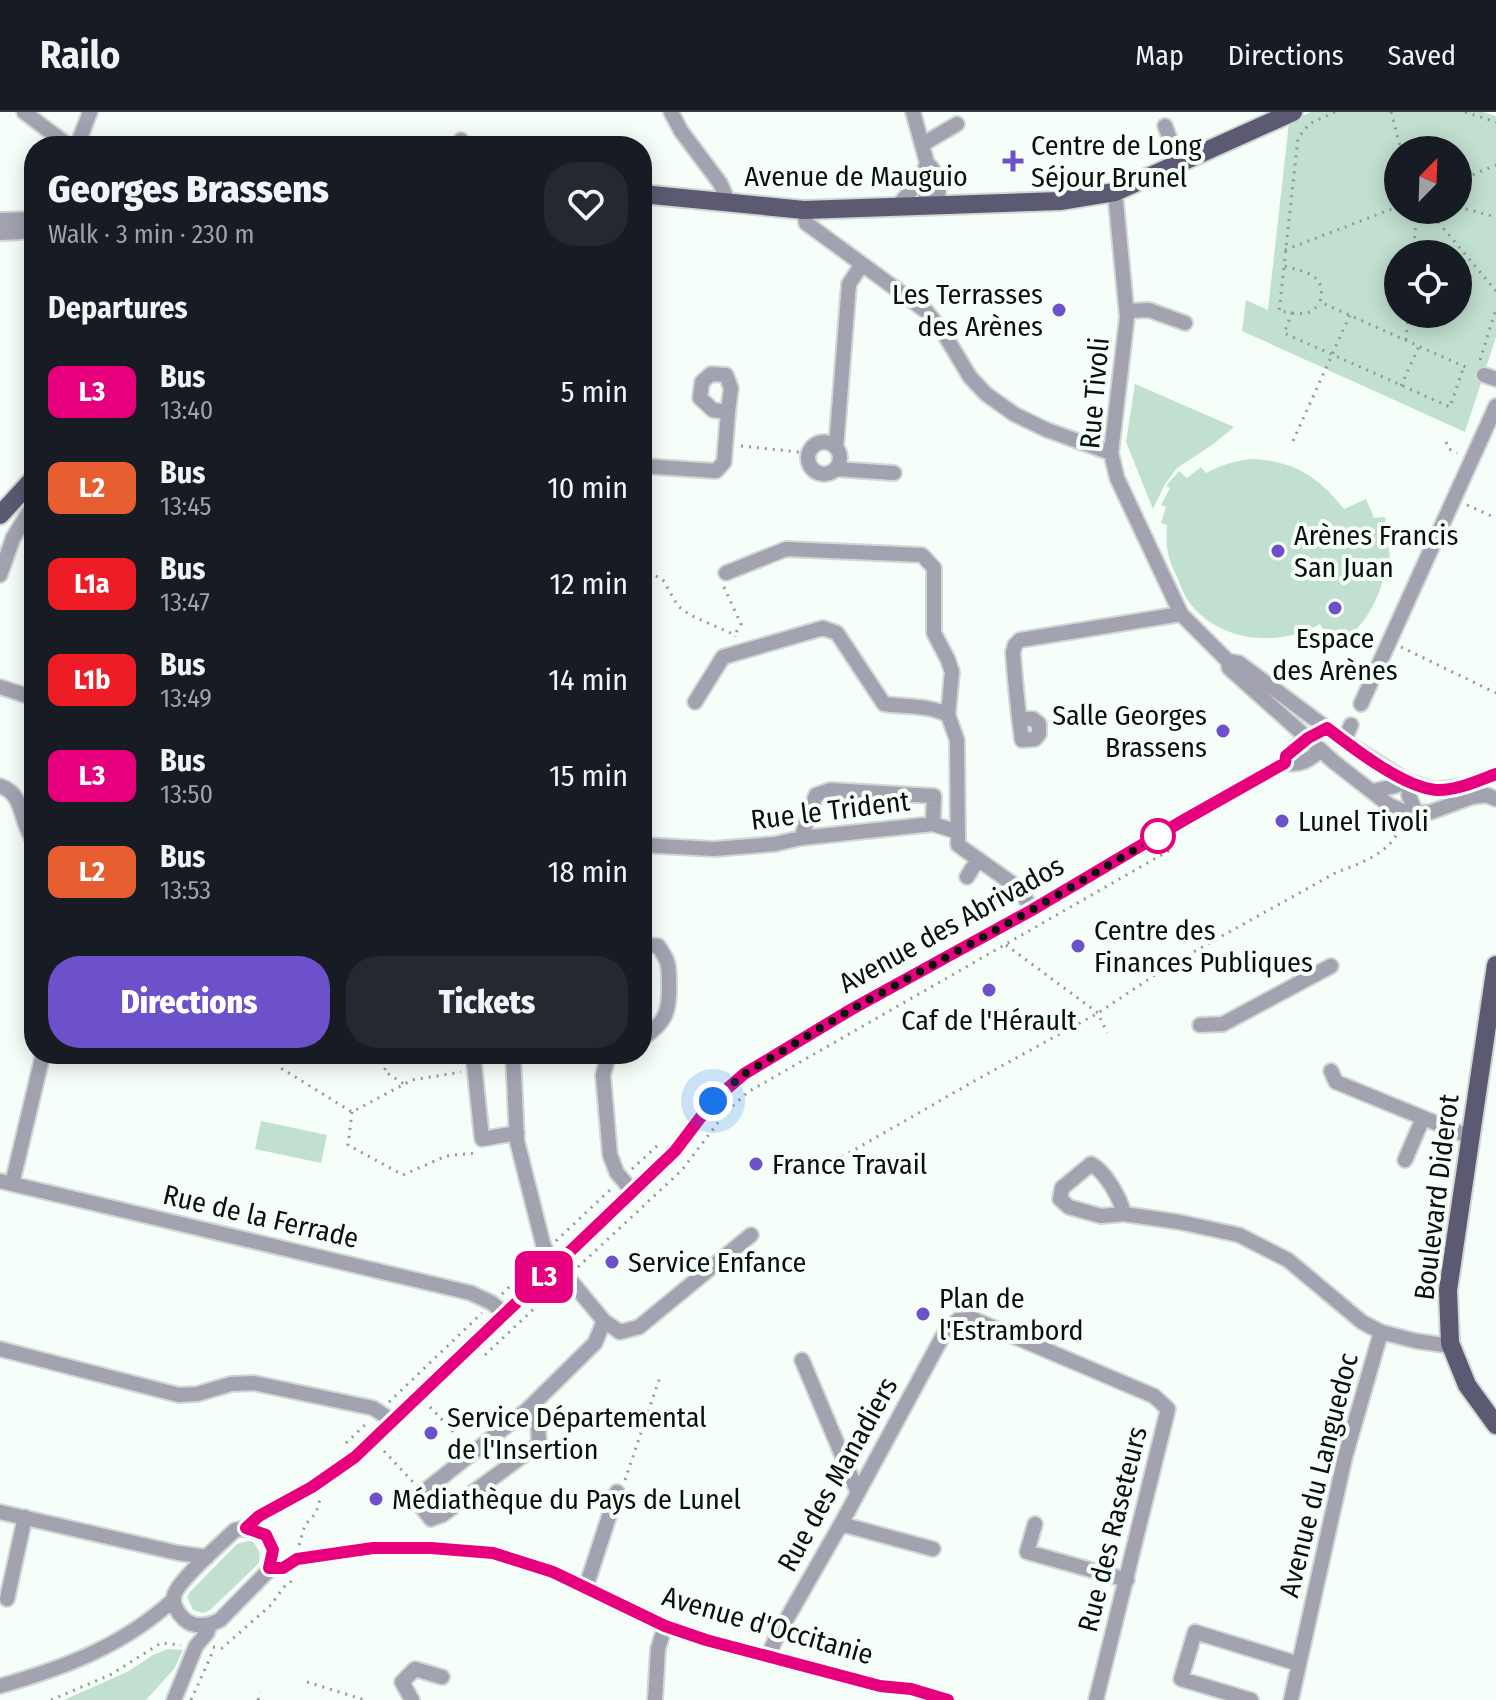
<!DOCTYPE html>
<html lang="en">
<head>
<meta charset="utf-8">
<style>
  body { margin:0; font-family:"Fira Sans Condensed",sans-serif; background:#242831; color:#f1f3f6; height:100vh; display:flex; flex-direction:column; font-size:30px; white-space:nowrap }
  * { box-sizing:border-box; margin:0 }
  p { font-size:26px; color:#9ea1a6 }
  .icon { flex:none; width:44px; height:44px; fill:none; stroke:currentColor; stroke-width:2; stroke-linecap:round; stroke-linejoin:round }
  .map { position:relative; flex:1; overflow:hidden }
  .drawer { position:absolute; left:24px; top:24px; width:628px; height:928px; display:flex; flex-direction:column; background:#171b24; border-radius:32px; box-shadow:0 4px 20px #0003 }
  .drawer>* { flex:none }
  .badge { padding:0 16px; border-radius:12px; font-size:28px; line-height:52px }
  .needle { width:52px; rotate:23deg }
  .fabs { position:absolute; left:1384px; top:24px; display:grid; gap:16px }
  .fabs a { display:grid; place-items:center; width:88px; height:88px; border-radius:50%; background:#171b24; box-shadow:0 4px 20px #0003; font-size:40px }
  .you { position:absolute; width:40px; height:40px; margin:-20px; border:6px solid #fff; border-radius:50%; background:#1a73e8; box-shadow:0 0 0 12px #1a73e833 }
  .map>.badge { position:absolute; translate:-50% -50%; box-shadow:0 0 0 4px #fff }
  h2 { padding:0 24px; font-size:30px; line-height:72px }
  .round { display:grid; place-items:center; flex:none; width:84px; height:84px; border-radius:32px; background:#242831 }
  .headline { display:flex; align-items:center; justify-content:space-between; height:136px; padding:0 24px }
  h1 { font-size:38px; font-weight:800; line-height:60px }
  .primary-button { display:flex; gap:16px; margin-top:auto; padding:16px 24px }
  .primary-button a { flex:1; height:92px; border-radius:32px; background:#6d51ca; color:#fff; font-size:32px; font-weight:800; line-height:92px; text-align:center }
  .primary-button a+a { background:#242831; color:#f1f3f6 }
  ul { padding:0; list-style:none }
  li { display:flex; align-items:center; gap:24px; height:96px; padding:0 24px }
  li div { flex:1 }
  li b { display:block; font-size:30px }
  li em { font-style:normal }
  li .badge { min-width:88px; font-weight:700; text-align:center }
  header { display:flex; align-items:center; gap:48px; box-sizing:border-box; height:112px; padding:0 40px; background:#171b24; border-bottom:2px solid #363941 }
  header strong { font-size:38px }
  nav { display:flex; gap:44px; margin-inline-start:auto; font-size:28px }
  .map>svg:first-child { display:block }
  .green { fill:#c1e0d0; fill-rule:evenodd }
  .lines { fill:none; stroke-linecap:round; stroke-linejoin:round }
  .minor-casing { stroke:#d0d8d3; stroke-width:18 }
  .major-casing { stroke:#d0d8d3; stroke-width:22 }
  .path { stroke:#919b95; stroke-width:3; stroke-dasharray:2 6; stroke-linecap:butt }
  .minor { stroke:#a3a2b1; stroke-width:14 }
  .major { stroke:#5c5973; stroke-width:18 }
  .line-casing { stroke:#fff; stroke-width:18 }
  .line { stroke:#e6007e; stroke-width:12 }
  .walk { stroke:#06130d; stroke-width:8; stroke-dasharray:0 14.4 }
  .poi-dot { fill:#6d51ca; stroke:#f6fef9; stroke-width:3 }
  .stop-dot { fill:#fff; stroke:#e6007e; stroke-width:4 }
  .labels { text-anchor:middle; stroke-width:8; stroke-linejoin:round; paint-order:stroke }
  .poi-label { font-size:28px; fill:#06130d; stroke:#f6fef9; text-anchor:start }
  .street-label { font-size:28px; fill:#06130d; stroke:#f6fef9 }
</style>
</head>
<body>
<header>
<strong>Railo</strong>
<nav><a>Map</a><a>Directions</a><a>Saved</a></nav>
</header>
<div class="map">
<svg width="1496" height="1588" viewBox="0 0 1496 1588">
  <rect width="100%" height="100%" fill="#f6fef9"/>
  <path class="green" d="M1311 0H1483L1496 4V225L1465 320 1242 219 1246 188 1268 198 1289 10ZM1398 38H1458V98H1398ZM1398 142H1458V202H1398Z
    M1135 272 1234 315 1212 333 1177 356 1165 372 1153 397 1126 330Z
    M1251 347C1294 349 1318 364 1344 397L1366 387 1374 406 1385 405 1390 447 1388 469 1383 468C1374 499 1361 515 1337 536L1320 512C1279 536 1218 530 1189 490 1184 483 1181 475 1178 467 1168 447 1165 436 1167 413L1161 411 1166 395 1161 393 1170 376 1166 374 1179 359 1187 366 1201 355 1206 361C1221 353 1234 349 1251 347Z
    M261 1009 327 1023 321 1051 255 1037Z
    M248 1429 253 1430C259 1437 262 1443 258 1452L210 1498 203 1501 193 1498 187 1485 190 1480 237 1432Z
    M168 1537 183 1538 174 1557 146 1588H64L129 1559 153 1543Z"/>
  <g class="lines">
    <g class="minor-casing">
      <path id="minor" d="M24 0 69 34
        M671 0 681 19 720 71 725 82V92
        M913 0 927 51C940 62 940 79 937 94 920 80 919 72 927 51
        M1165 14 1179 51
        M461 28 462 34
        M923 32 957 12
        M77 34 90 0
        M1115 80 1127 205 1111 341 1117 366 1181 502 1228 549 1229 556 1334 650 1389 693 1405 700 1416 701 1431 700 1472 685 1487 683 1496 687
        M896 96 921 67
        M804 98 806 111 926 199 943 220 970 265 986 282 1014 302 1047 318 1111 341
        M0 108 34 107
        M0 121 21 120 34 109
        M1127 199 1149 198 1185 211
        M711 262 726 263 731 276 728 300 713 298 700 286 702 270Z
        M1484 263 1496 267
        M808 346a16 16 0 1 1 32 0a16 16 0 1 1-32 0Z
        M836 336 849 172 862 152
        M642 354 716 359 724 350 728 300
        M836 357 894 361
        M726 461 786 437 922 443 934 456V521L948 548 952 560 948 603
        M0 463 13 426 34 392
        M1228 549 1239 551 1344 629 1407 669 1435 678 1464 674 1496 662
        M0 575 34 586
        M695 590 723 545 823 516 837 521 884 592C906 595 929 593 948 603L957 628 958 733 1020 777 1032 798
        M1361 592 1496 294
        M1019 606 1033 607 1039 612V622L1035 627 1022 628C1018 599 1015 569 1013 540L1015 533 1020 528 1181 502
        M1344 629 1351 613
        M1285 651C1301 654 1309 648 1321 638
        M0 674C25 682 19 710 34 729
        M1373 679 1395 674 1407 669 1409 684 1416 701
        M801 726 816 683 830 678 934 684 933 712
        M642 733 714 737 775 732 801 726 933 712 958 720
        M967 765 978 747
        M642 833 658 834C669 849 669 853 669 871 670 900 666 910 642 927
        M1200 913 1223 912 1331 854
        M473 942 482 1027 517 1021
        M513 942 517 1029 543 1132 546 1139 604 1209 595 1231 528 1297 422 1381 420 1393 431 1407 442 1403 539 1332 538 1312 528 1297
        M609 942 603 963 610 1043 617 1061 628 1074 635 1078
        M1331 959 1336 970 1470 1025
        M1405 1048 1423 1006
        M0 1069 471 1181 492 1191 505 1202
        M12 1072 43 942
        M1124 1102C1120 1086 1106 1060 1091 1052L1062 1076 1060 1087 1069 1095 1101 1104 1124 1102 1179 1110 1239 1123 1288 1148 1362 1210 1381 1220 1416 1229 1444 1233 1450 1231
        M604 1209 620 1220 639 1215 751 1123
        M0 1237 179 1283 197 1282 231 1272 254 1271 373 1296 393 1309
        M802 1248 858 1381
        M0 1400 178 1441 207 1445
        M841 1412 933 1437
        M1035 1412 1027 1440 1127 1468
        M246 1416 259 1404 312 1375 355 1345 675 1039 713 989 744 962 852 897 1032 798 1184 708 1285 651C1289 634 1313 623 1327 616
        M246 1416 266 1423 273 1438 269 1458 220 1508C208 1514 195 1517 184 1507 178 1501 172 1493 174 1484 177 1469 222 1431 235 1418Z
        M269 1456H283L297 1447 373 1436H431L493 1441 553 1460 665 1514 706 1528 880 1574 911 1577 948 1588
        M586 1475 617 1380
        M7 1487 25 1405
        M768 1544 777 1524 841 1412 945 1220 958 1208 973 1207 1154 1284 1168 1297 1096 1588
        M0 1574C64 1556 125 1533 174 1487
        M174 1588 196 1534 207 1521 210 1513
        M412 1588 402 1570 415 1557 442 1565
        M655 1588 658 1537 665 1514
        M1251 1588 1181 1567 1195 1520 1299 1552
        M1291 1588 1345 1345 1381 1220"/>
    </g>
    <g class="major-casing">
      <path id="major" d="M642 82 804 98 1060 89 1115 80 1293 0
        M0 403 34 366
        M1496 853 1448 1178 1450 1231 1467 1273 1496 1313"/>
    </g>
    <path class="path" d="M1335 0 1309 12 1298 26 1284 154C1305 160 1327 162 1320 190L1470 257
      M1391 0 1401 38
      M1465 0 1496 10
      M1458 69 1496 53
      M1398 76 1396 87 1398 96
      M1458 95 1496 105
      M1399 98C1410 110 1419 110 1433 104L1438 98
      M1433 104 1496 179
      M1285 138 1397 95
      M1413 142 1416 109
      M1284 156 1279 199 1292 201 1284 221 1450 295 1464 254
      M1292 201C1305 203 1313 201 1320 190
      M1406 228 1408 202
      M1480 248 1496 197
      M1401 274 1419 234
      M1293 329 1350 203
      M1446 330 1449 337 1457 341
      M741 334 809 341
      M1467 393 1496 406
      M642 456 663 468 678 494 690 503 735 523V525
      M724 475 741 512 735 522
      M1401 535 1496 581
      M1006 833 1098 901 1107 921
      M276 942 279 955 352 1000 412 968 461 960
      M393 942 384 959 404 972
      M186 944 187 942
      M352 1000 348 1033 403 1063 446 1044 475 1041
      M632 1057 658 1033
      M821 1057 976 968 1098 901 1170 853 1337 760C1360 752 1392 740 1400 715
      M556 1129 612 1076
      M578 1155 682 1058 726 1000 748 980 1170 738
      M502 1182 537 1148
      M485 1243 558 1174
      M389 1290 482 1201
      M430 1295 463 1330
      M346 1331 369 1309
      M384 1339 414 1371
      M625 1368 661 1262
      M299 1433 305 1413 316 1401 320 1387
      M213 1535 222 1536 271 1493 284 1475 293 1468
      M307 1570 365 1588
      M51 1588 110 1563 161 1531 181 1533
      M191 1588 214 1537
      M258 1588 260 1580"/>
    <use href="#minor" class="minor"/>
    <use href="#major" class="major"/>
  </g>
  <g class="lines">
    <g class="line-casing">
      <path id="line" d="M948 1588 911 1577 880 1574 706 1528 665 1514 553 1460 493 1441 431 1436H373L297 1447 283 1456H269L273 1438 266 1423 246 1416 259 1404 312 1375 355 1345 675 1039 713 989 744 962 852 897 1032 798 1184 708 1285 651 1286 644 1308 626 1327 616C1353 636 1403 675 1436 678 1456 679 1477 669 1496 662"/>
    </g>
    <use href="#line" class="line"/>
    <path class="walk" d="M713 989 744 962 852 897 1032 798 1158 724"/>
  </g>
  <g class="poi-dot">
    <path d="M1009 37h8v8h8v8h-8v8h-8v-8h-8v-8h8z"/>
    <circle cx="1059" cy="198" r="8"/>
    <circle cx="1278" cy="439" r="8"/>
    <circle cx="1335" cy="496" r="8"/>
    <circle cx="1223" cy="619" r="8"/>
    <circle cx="1282" cy="709" r="8"/>
    <circle cx="1078" cy="834" r="8"/>
    <circle cx="989" cy="878" r="8"/>
    <circle cx="756" cy="1052" r="8"/>
    <circle cx="612" cy="1150" r="8"/>
    <circle cx="923" cy="1202" r="8"/>
    <circle cx="431" cy="1321" r="8"/>
    <circle cx="376" cy="1387" r="8"/>
  </g>
  <circle class="stop-dot" cx="1158" cy="724" r="16"/>
  <g class="labels">
    <g class="poi-label">
      <text x="1031" y="43">Centre de Long<tspan x="1031" dy="32">Séjour Brunel</tspan></text>
      <text x="1043" y="192" text-anchor="end">Les Terrasses<tspan x="1043" dy="32">des Arènes</tspan></text>
      <text x="1294" y="433">Arènes Francis<tspan x="1294" dy="32">San Juan</tspan></text>
      <text x="1335" y="536" text-anchor="middle">Espace<tspan x="1335" dy="32">des Arènes</tspan></text>
      <text x="1207" y="613" text-anchor="end">Salle Georges<tspan x="1207" dy="32">Brassens</tspan></text>
      <text x="1298" y="719">Lunel Tivoli</text>
      <text x="1094" y="828">Centre des<tspan x="1094" dy="32">Finances Publiques</tspan></text>
      <text x="989" y="918" text-anchor="middle">Caf de l'Hérault</text>
      <text x="772" y="1062">France Travail</text>
      <text x="628" y="1160">Service Enfance</text>
      <text x="939" y="1196">Plan de<tspan x="939" dy="32">l'Estrambord</tspan></text>
      <text x="447" y="1315">Service Départemental<tspan x="447" dy="32">de l'Insertion</tspan></text>
      <text x="392" y="1397">Médiathèque du Pays de Lunel</text>
    </g>
    <g class="street-label">
      <text x="856" y="74">Avenue de Mauguio</text>
      <text transform="translate(1094 281) rotate(-85)" y="10">Rue Tivoli</text>
      <text transform="translate(830 698) rotate(-7)" y="10">Rue le Trident</text>
      <text transform="translate(951 812) rotate(-29)" y="10">Avenue des Abrivados</text>
      <text transform="translate(1436 1085) rotate(-83)" y="10">Boulevard Diderot</text>
      <text transform="translate(261 1104) rotate(13)" y="10">Rue de la Ferrade</text>
      <text transform="translate(837 1362) rotate(-61)" y="10">Rue des Manadiers</text>
      <text transform="translate(1318 1363) rotate(-76)" y="10">Avenue du Languedoc</text>
      <text transform="translate(1112 1417) rotate(-76)" y="10">Rue des Raseteurs</text>
      <text transform="translate(768 1513) rotate(16)" y="10">Avenue d'Occitanie</text>
    </g>
  </g>
</svg>
<div class="fabs">
<a><svg class="needle" viewBox="-14 -14 28 28"><path d="M0-13l5 13h-10z" fill="#e53935"/><path d="M0 13l5-13h-10z" fill="#9ea1a6"/></svg></a>
<a><svg class="icon" aria-label="locate" viewBox="0 0 24 24"><circle cx="12" cy="12" r="6"/><path d="M12 2v4M12 18v4M2 12h4M18 12h4"/></svg></a>
</div>
<div class="you" style="left:713px;top:989px"></div>
<b class="badge" style="left:544px;top:1165px;background:#e6007e;color:#fff">L3</b>
<section class="drawer">
<div class="headline"><div><h1>Georges Brassens</h1><p>Walk · 3 min · 230 m</p></div><a class="round"><svg class="icon" aria-label="heart" viewBox="0 0 24 24"><path d="M12 20l-8-8c-3-5 5-10 8-4 3-6 11-1 8 4z"/></svg></a></div>
<h2>Departures</h2>
<ul>
<li><span class="badge" style="background:#e6007e;color:#fff">L3</span><div><b>Bus</b><p>13:40</p></div><em>5 min</em></li>
<li><span class="badge" style="background:#e75e30;color:#fff">L2</span><div><b>Bus</b><p>13:45</p></div><em>10 min</em></li>
<li><span class="badge" style="background:#ee1c25;color:#fff">L1a</span><div><b>Bus</b><p>13:47</p></div><em>12 min</em></li>
<li><span class="badge" style="background:#ee1c25;color:#fff">L1b</span><div><b>Bus</b><p>13:49</p></div><em>14 min</em></li>
<li><span class="badge" style="background:#e6007e;color:#fff">L3</span><div><b>Bus</b><p>13:50</p></div><em>15 min</em></li>
<li><span class="badge" style="background:#e75e30;color:#fff">L2</span><div><b>Bus</b><p>13:53</p></div><em>18 min</em></li>
</ul>
<div class="primary-button"><a>Directions</a><a>Tickets</a></div>
</section>
</div>
</body>
</html>
